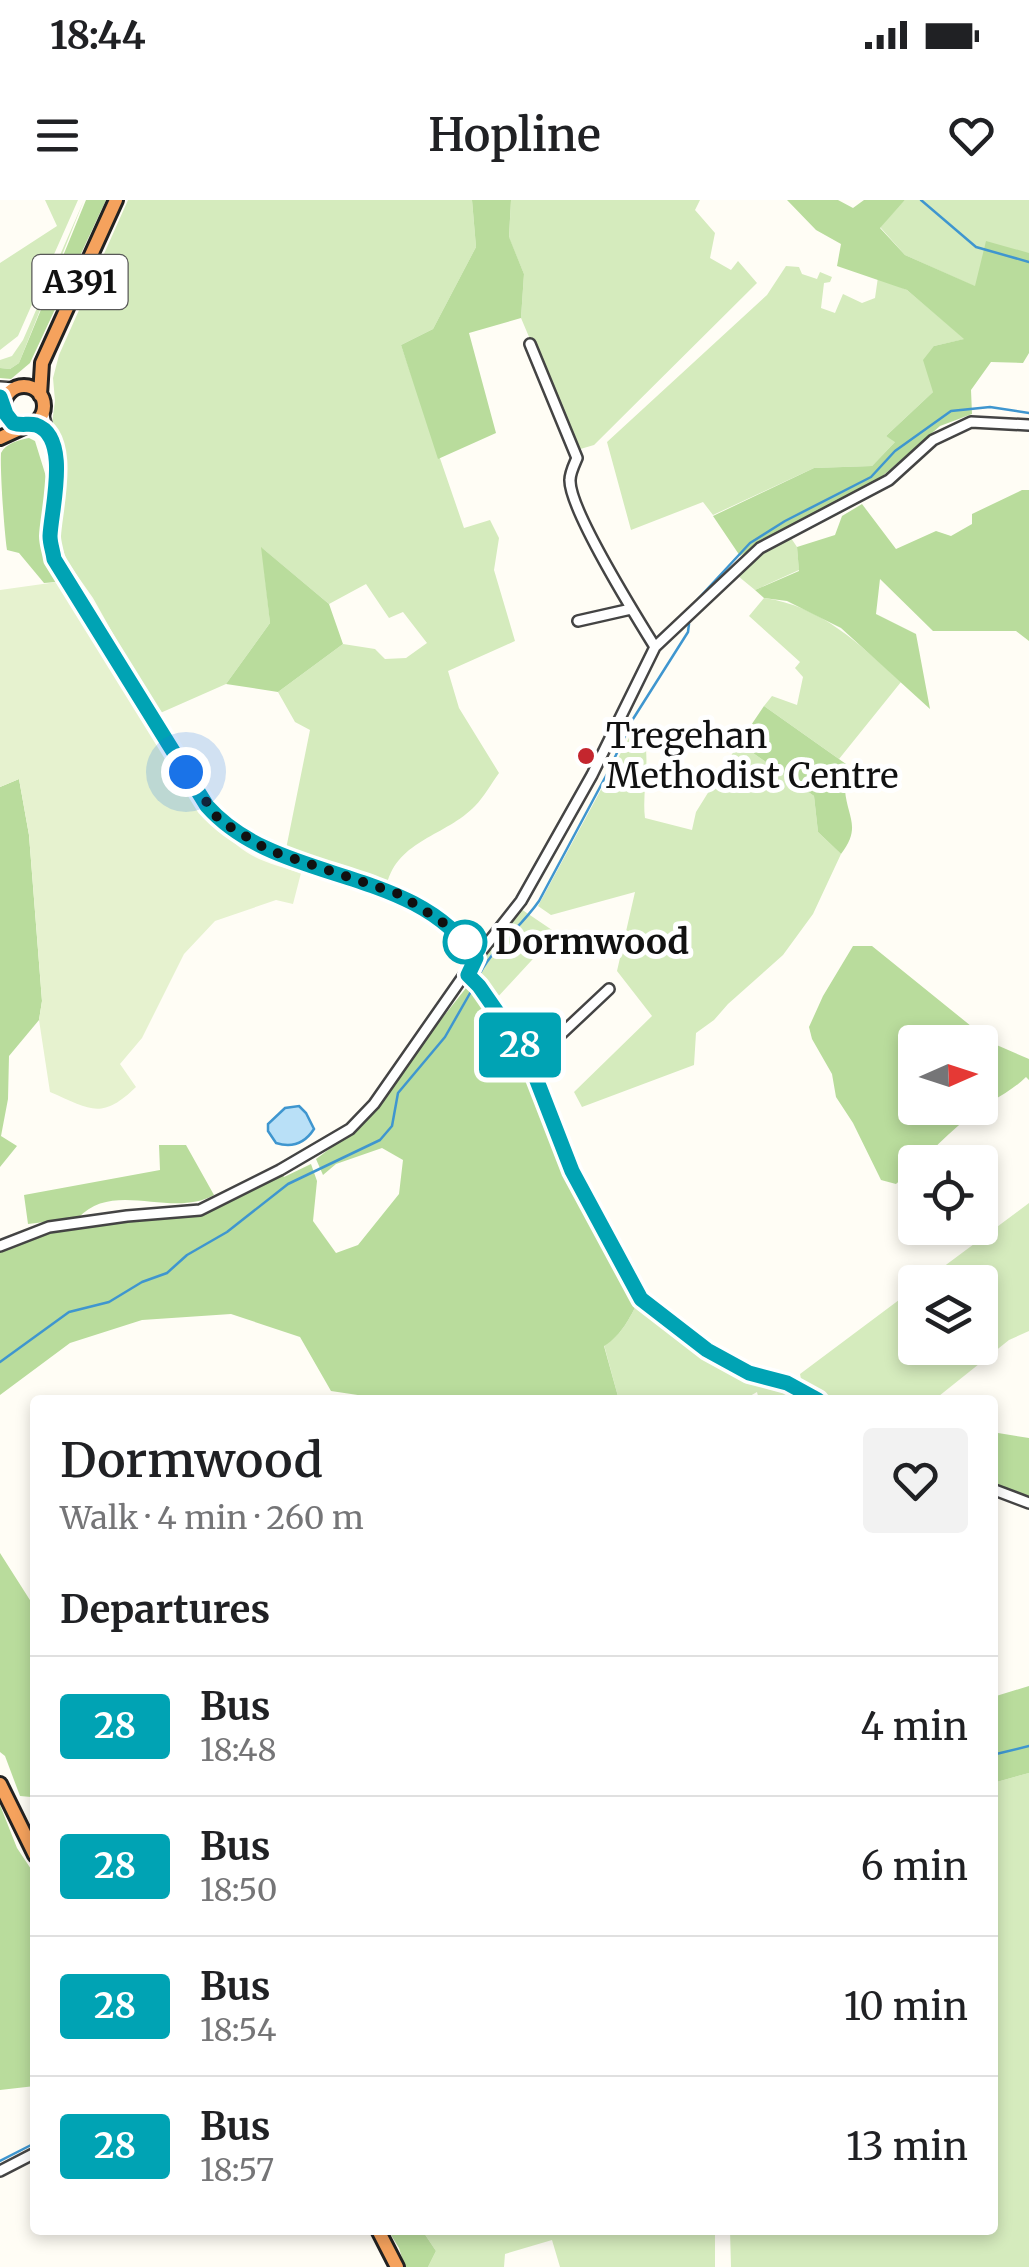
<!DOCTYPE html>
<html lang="en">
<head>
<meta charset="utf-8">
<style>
  body { margin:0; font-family:Merriweather,serif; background:#f2f2f2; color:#202124; height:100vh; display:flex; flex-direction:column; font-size:38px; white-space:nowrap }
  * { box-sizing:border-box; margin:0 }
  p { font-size:32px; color:#757577 }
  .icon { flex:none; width:55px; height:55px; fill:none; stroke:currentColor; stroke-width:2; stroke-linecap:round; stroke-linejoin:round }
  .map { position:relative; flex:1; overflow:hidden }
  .side { position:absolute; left:30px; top:1195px; width:968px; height:840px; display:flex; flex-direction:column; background:#fff; border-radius:10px; box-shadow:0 5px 15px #0003 }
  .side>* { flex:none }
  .badge { padding:0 20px; border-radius:8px; font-size:35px; line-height:65px }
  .needle { width:65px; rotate:87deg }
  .buttons { position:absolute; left:898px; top:825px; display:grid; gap:20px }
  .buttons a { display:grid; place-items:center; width:100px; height:100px; border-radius:10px; background:#fff; box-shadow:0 5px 15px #0003; font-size:50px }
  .you { position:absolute; width:50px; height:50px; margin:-25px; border:8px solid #fff; border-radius:50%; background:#1a73e8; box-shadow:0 0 0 15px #1a73e833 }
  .map>.badge { position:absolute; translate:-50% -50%; box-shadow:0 0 0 5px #fff }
  h2 { padding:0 30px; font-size:38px; line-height:90px }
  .round { display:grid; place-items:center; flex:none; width:105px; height:105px; border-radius:10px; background:#f2f2f2 }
  .summary { display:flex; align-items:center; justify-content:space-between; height:170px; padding:0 30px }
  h1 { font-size:48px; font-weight:600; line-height:75px }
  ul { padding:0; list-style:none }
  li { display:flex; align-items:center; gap:30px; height:140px; padding:0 30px; border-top:2px solid #e0e0e0 }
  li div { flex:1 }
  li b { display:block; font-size:38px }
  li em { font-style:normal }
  li .badge { min-width:110px; font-weight:700; text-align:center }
  .status { display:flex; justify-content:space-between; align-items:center; height:70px; padding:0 50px; background:#fff; direction:ltr }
  .status svg { height:28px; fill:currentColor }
  header { display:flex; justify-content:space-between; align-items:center; height:130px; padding:0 30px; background:#fff; font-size:45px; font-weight:600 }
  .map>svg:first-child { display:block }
  .green { fill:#d5ebbd }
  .forest { fill:#b9dc9c; fill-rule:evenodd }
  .pitch { fill:#e6f2cf }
  .water { fill:#b9e0f7; stroke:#3f96cf; stroke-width:2.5 }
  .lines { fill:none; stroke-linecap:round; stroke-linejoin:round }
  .stream { stroke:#3f96cf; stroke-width:2.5 }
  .minor-casing { stroke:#444; stroke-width:14 }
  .highway-casing { stroke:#222; stroke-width:18 }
  .minor { stroke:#fff; stroke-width:9 }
  .highway { stroke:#f5a25d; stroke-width:12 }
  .line-casing { stroke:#fff; stroke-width:22 }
  .line { stroke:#00a3b4; stroke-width:15 }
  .walk { stroke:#111; stroke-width:10; stroke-dasharray:0 18 }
  .poi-dot { fill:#c4262e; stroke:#fff; stroke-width:4 }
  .stop-dot { fill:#fff; stroke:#00a3b4; stroke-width:5 }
  .labels { text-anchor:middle; stroke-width:10; stroke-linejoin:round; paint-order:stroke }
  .shield { fill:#fff; stroke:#585858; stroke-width:2.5 }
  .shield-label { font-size:32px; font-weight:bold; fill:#111 }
  .poi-label { font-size:35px; fill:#111; stroke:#fff; text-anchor:start }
  .stop-label { font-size:35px; font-weight:bold; fill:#111; stroke:#fff; text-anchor:start }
</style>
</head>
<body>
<div class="status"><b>18:44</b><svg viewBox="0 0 49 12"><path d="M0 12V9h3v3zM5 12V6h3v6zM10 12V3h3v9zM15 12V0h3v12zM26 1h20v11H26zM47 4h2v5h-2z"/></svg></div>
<header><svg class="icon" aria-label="menu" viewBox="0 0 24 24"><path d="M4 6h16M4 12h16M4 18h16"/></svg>Hopline<svg class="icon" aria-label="heart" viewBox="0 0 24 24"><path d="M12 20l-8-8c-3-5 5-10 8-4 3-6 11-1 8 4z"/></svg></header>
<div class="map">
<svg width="1029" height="2067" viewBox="0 0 1029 2067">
  <rect width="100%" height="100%" fill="#fffdf5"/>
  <path class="green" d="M45 0H78L18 136 0 150V63L57 26Z
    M84 0 19 163 10 169 0 168V160L12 156 23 140Z
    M128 0H472L476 47 433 129 401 145 464 328 490 320 499 338 494 370 515 441 448 471 459 508 499 573C491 584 484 597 475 606 446 636 398 640 387 684L286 649 310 530 295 522 278 492 343 444 375 449 385 459 406 458 427 443 403 412 389 418 366 384 329 404 262 348 270 423 226 484 158 514 93 398 67 361 58 336 64 277 52 223 55 201 53 178 59 155Z
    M511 0H700L695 10 715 33 710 58 731 70 738 61 757 83 594 245 577 250 521 118 524 74 509 38Z
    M905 0H1029V53L976 87 905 55 880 27Z
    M786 66 799 67 802 74 817 79 820 72 832 77 830 82 824 83 821 108 835 113 843 94 862 103 875 98 878 77 907 90 965 139 934 146 933 192 886 236 896 241 872 266 814 268 713 315 703 302 631 330 607 242 767 95Z
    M791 338 797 347 799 370 755 390 738 376 765 352Z
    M764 398C822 406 860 445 901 482L839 559 764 506 772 496 797 505 803 477 795 468 800 462 749 416Z
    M637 523C655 546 641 589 645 618L692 630 696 612 739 543 814 596 818 632 841 654 813 714 783 755 728 804 714 820 696 833 694 865 582 907 574 892 652 816 617 771 635 692 551 715 538 706Z
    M521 709 552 730 539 743 543 748 495 800 475 769Z
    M1029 1003V1131L1009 1140 934 1200H837L801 1179 800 1174 915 1088V1148H980V1082H923Z
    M639 1100 716 1162 737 1174 775 1183 807 1200H759L757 1192 743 1200H619L604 1145C622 1135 629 1119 639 1100Z
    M1029 1573V2067H731L730 2030H992L993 1583Z
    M422 2030H715V2067H560L552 2040 505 2054 504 2067H428L436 2051Z"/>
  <path class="forest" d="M86 0H106L30 163 11 179 0 178V168L10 169 19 163Z
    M472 0H511L509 37 524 74 521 118 469 133 496 233 438 259 401 145 433 129 476 47Z
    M787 0H838L853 8 864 0H905L880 28 905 55 975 86 986 41 1029 53V153L1023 163 991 162 971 190 972 214 940 226 878 280 774 334 740 356 713 316 814 268 872 266 895 242 886 236 933 192 923 160 934 146 964 139 907 90 837 66 841 44 816 30Z
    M29 238 35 241 48 283 45 339 57 382 44 383 19 353 7 350C4 329 0 271 1 253 6 243 19 240 29 238Z
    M1022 290H1029V441L1016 431H933L880 379 876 414 916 434 930 509 841 428 787 401 764 398 755 390 799 371 797 347 835 335 842 316 862 304 896 349 936 331 951 336 972 324V314Z
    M261 347 329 404 343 444 278 492 226 484 270 423Z
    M764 506 846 564C846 572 844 581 845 590 847 617 862 627 841 654L818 632 814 596 739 543Z
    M19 579 29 635 42 801 39 820 9 856 8 899 1 936 17 946 0 967V587Z
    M853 746H872L992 843 1029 859V880L1026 877C1009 894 985 903 966 919 941 940 920 963 896 984L881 980 853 923 836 897 832 874 812 839 809 827 823 796ZM915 842H980V908H915Z
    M470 783 520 854 572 971 639 1100C629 1119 622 1135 604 1146L619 1200H391L331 1191 300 1137 231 1114 142 1120 70 1143 0 1195V1046L49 1027 200 1010 280 970 284 977 311 964 317 981 313 1021 336 1053 358 1045 399 994 403 960 382 948 336 964 323 975 316 959 352 932Z
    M159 945H186L214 995C171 1019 114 979 78 1018L28 1024 24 995 160 970Z
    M992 1232 1029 1238V1299L993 1285Z
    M0 1353 35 1408V1593L31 1597 20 1596 5 1556 0 1552Z
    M1029 1486V1573L993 1583V1497Z
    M0 1605 17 1648 35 1675V1886L0 1890Z
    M388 2030H422L436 2051 428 2067H405L399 2048Z"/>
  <path class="pitch" d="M57 382 63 384C80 409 99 435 114 461 150 523 181 599 238 646 256 661 279 666 301 673L293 704 276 700 215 721 184 754 142 838 120 864 136 887C101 921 90 909 50 892L39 820 42 801 29 635 19 579 0 587V390Z"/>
  <path class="water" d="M299 906 306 913 314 929C305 943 292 948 276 943L268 931V924L285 908Z"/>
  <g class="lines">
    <path class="stream" d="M921 0 976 47 1029 62
      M698 399 750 343 785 321 871 277 895 251 951 211 990 207 1029 213
      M476 781C491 748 519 730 539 701L607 574 633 519 688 432 689 424
      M0 1162 69 1112 109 1102 142 1082 167 1073 187 1055 227 1032 288 984 380 940 392 926 398 893 445 837 473 788
      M992 1555 1029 1546
      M0 1961 35 1943"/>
    <g class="minor-casing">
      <path id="minor" d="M530 144 577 258C574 265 570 273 570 280 569 309 637 418 655 447
        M0 187 14 188
        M0 197 4 206
        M43 211 58 275 50 339 54 359 207 606C277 686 412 663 476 758
        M578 421 631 409
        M467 775 479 786 527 855 572 971 641 1099 707 1150 749 1173 787 1183 818 1200
        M527 855 558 837 609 789
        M0 1046 49 1027 127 1016 200 1010 280 970 350 929 374 904 476 758 521 701 592 575 655 447 760 348 889 280 933 240 971 222 1029 225
        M992 1289 1029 1303
        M0 1971 35 1953"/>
    </g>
    <g class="highway-casing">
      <path id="highway" d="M4 206a20 20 0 1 1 40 0a20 20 0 1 1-40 0Z
        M40 195 42 163 116 0
        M0 238 26 226
        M0 1584 35 1655
        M378 2030 397 2067"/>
    </g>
    <use href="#minor" class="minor"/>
    <use href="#highway" class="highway"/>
  </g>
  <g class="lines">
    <g class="line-casing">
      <path id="line" d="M0 197 6 214 13 223C21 226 29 223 36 225 71 237 51 310 50 336 50 344 53 351 54 359L207 606C278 686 415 664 476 758L468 775 479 786 527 855 572 971 641 1099 707 1150 749 1173 787 1183 818 1200"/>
    </g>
    <use href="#line" class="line"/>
    <path class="walk" d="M186 572 219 620 268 650 399 694 459 733 465 742"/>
  </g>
  <circle class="poi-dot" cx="586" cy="556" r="10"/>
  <circle class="stop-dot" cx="465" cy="742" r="20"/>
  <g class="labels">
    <rect class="shield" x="32.5" y="55" width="95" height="54" rx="8"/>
    <g class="shield-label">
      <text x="80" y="93">A391</text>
    </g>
    <g class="poi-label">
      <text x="606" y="548">Tregehan<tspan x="606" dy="40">Methodist Centre</tspan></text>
    </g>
    <g class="stop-label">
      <text x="495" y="754">Dormwood</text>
    </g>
  </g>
</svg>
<div class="buttons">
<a><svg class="needle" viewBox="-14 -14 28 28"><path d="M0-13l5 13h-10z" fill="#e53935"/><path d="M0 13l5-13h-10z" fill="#757577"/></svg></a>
<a><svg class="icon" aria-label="locate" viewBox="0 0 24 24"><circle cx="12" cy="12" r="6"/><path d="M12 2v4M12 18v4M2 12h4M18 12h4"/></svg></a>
<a><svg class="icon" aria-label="layers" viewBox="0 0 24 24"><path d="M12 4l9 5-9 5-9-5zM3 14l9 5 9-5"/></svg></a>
</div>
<div class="you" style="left:186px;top:572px"></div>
<b class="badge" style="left:520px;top:845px;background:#00a3b4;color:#fff">28</b>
<section class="side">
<div class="summary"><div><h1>Dormwood</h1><p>Walk · 4 min · 260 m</p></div><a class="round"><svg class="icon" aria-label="heart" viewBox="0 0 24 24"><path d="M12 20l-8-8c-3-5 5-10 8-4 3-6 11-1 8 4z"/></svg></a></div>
<h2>Departures</h2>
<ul>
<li><span class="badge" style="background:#00a3b4;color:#fff">28</span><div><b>Bus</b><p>18:48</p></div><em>4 min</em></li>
<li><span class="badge" style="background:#00a3b4;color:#fff">28</span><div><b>Bus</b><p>18:50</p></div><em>6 min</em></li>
<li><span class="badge" style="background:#00a3b4;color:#fff">28</span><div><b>Bus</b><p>18:54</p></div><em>10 min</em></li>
<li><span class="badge" style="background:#00a3b4;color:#fff">28</span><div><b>Bus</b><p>18:57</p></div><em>13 min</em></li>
</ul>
</section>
</div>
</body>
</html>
